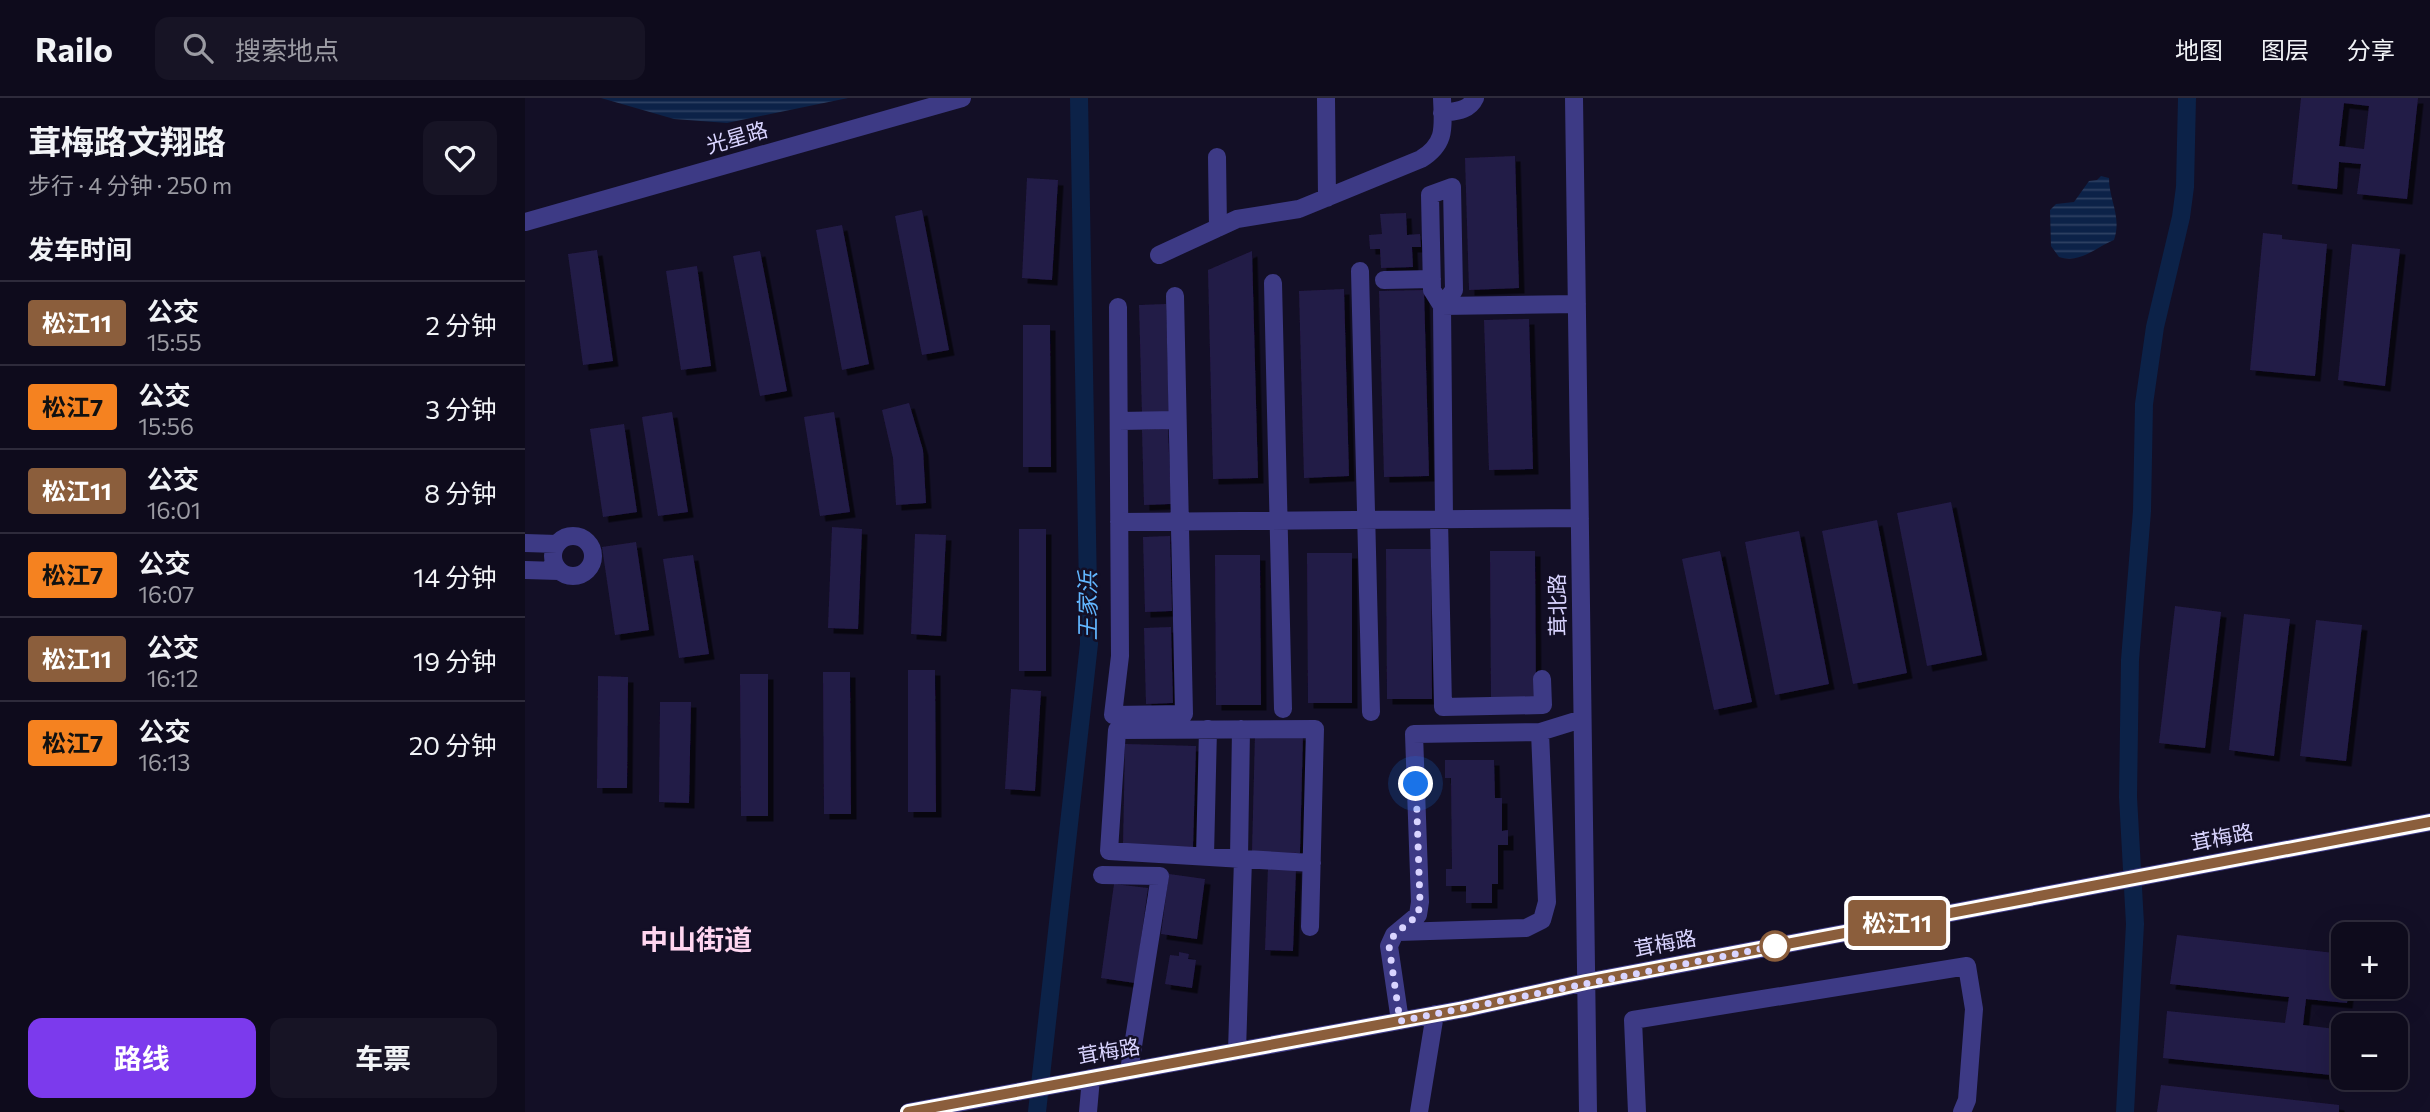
<!DOCTYPE html>
<html lang="zh">
<head>
<meta charset="utf-8">
<style>
  body { margin:0; font-family:Commissioner,"Noto Sans SC",sans-serif; background:#171425; color:#f1f3f6; height:100vh; display:flex; flex-direction:column; font-size:26px; white-space:nowrap }
  * { box-sizing:border-box; margin:0 }
  p { font-size:23px; color:#9b9ba3 }
  .icon { flex:none; width:38px; height:38px; fill:none; stroke:currentColor; stroke-width:2; stroke-linecap:round; stroke-linejoin:round }
  .map { position:relative; flex:1; overflow:hidden }
  .panel { display:flex; flex-direction:column; background:#0e0b1c; width:525px }
  .panel>* { flex:none }
  .badge { padding:0 14px; border-radius:5px; font-size:24px; line-height:46px }
  .buttons { position:absolute; left:1806px; top:824px; display:grid; gap:14px }
  .buttons a { display:grid; place-items:center; width:77px; height:77px; border-radius:14px; background:#0e0b1c; box-shadow:0 7px 28px #0002,0 0 0 2px #2e2b3b; font-size:35px }
  .you { position:absolute; width:35px; height:35px; margin:-18px; border:5px solid #fff; border-radius:50%; background:#1a73e8; box-shadow:0 0 0 10px #1a73e833 }
  .map>.badge { position:absolute; translate:-50% -50%; box-shadow:0 0 0 4px #fff }
  h2 { padding:0 28px; font-size:26px; line-height:63px }
  .round { display:grid; place-items:center; flex:none; width:74px; height:74px; border-radius:14px; background:#171425 }
  .headline { display:flex; align-items:center; justify-content:space-between; height:119px; padding:0 28px }
  h1 { font-size:33px; font-weight:700; line-height:52px }
  .button { display:flex; gap:14px; margin-top:auto; padding:14px 28px }
  .button a { flex:1; height:80px; border-radius:14px; background:#7c3aed; color:#fff; font-size:28px; font-weight:700; line-height:80px; text-align:center }
  .button a+a { background:#171425; color:#f1f3f6 }
  ul { padding:0; list-style:none }
  li { display:flex; align-items:center; gap:21px; height:84px; padding:0 28px; border-top:2px solid #2e2b3b }
  li div { flex:1 }
  li b { display:block; font-size:26px }
  li em { font-style:normal }
  li .badge { min-width:77px; font-weight:700; text-align:center }
  header { display:flex; align-items:center; gap:42px; box-sizing:border-box; height:98px; padding:0 35px; background:#0e0b1c; border-bottom:2px solid #2e2b3b }
  header strong { font-size:33px }
  nav { display:flex; gap:38px; margin-inline-start:auto; font-size:24px }
  .search { width:490px; height:63px; background:#171425; display:flex; align-items:center; gap:18px; box-sizing:border-box; padding:0 24px; border-radius:14px; color:#9b9ba3; font-size:26px }
  main { display:flex; flex:1; min-height:0 }
  .map>svg:first-child { display:block }
  .water { fill:url(#water-rules) }
  .lines { fill:none; stroke-linecap:round; stroke-linejoin:round }
  .canal { stroke:#0c2248; stroke-width:18 }
  .building { fill:#241b47; fill-rule:evenodd; filter:url(#shadow) }
  .minor { stroke:#3d3a85; stroke-width:18 }
  .line-casing { stroke:#fff; stroke-width:16 }
  .line { stroke:#8b5e3c; stroke-width:10 }
  .walk { stroke:#d9d4ff; stroke-width:7; stroke-dasharray:0 12.6 }
  .stop-dot { fill:#fff; stroke:#8b5e3c; stroke-width:3.5 }
  .labels { text-anchor:middle; stroke-width:5; stroke-linejoin:round; paint-order:stroke }
  .street-label { font-size:21px; fill:#d9d4ff; stroke:#130f26 }
  .water-label { font-size:23px; font-style:italic; fill:#62b6ff; stroke:#130f26 }
  .district-label { font-size:28px; font-weight:bold; fill:#ffd6f0; stroke:#130f26 }
</style>
</head>
<body>
<header>
<strong>Railo</strong>
<div class="search"><svg class="icon" aria-label="search" viewBox="0 0 24 24"><circle cx="10" cy="10" r="6"/><path d="M15 15l6 6"/></svg>搜索地点</div>
<nav><a>地图</a><a>图层</a><a>分享</a></nav>
</header>
<main>
<section class="panel">
<div class="headline"><div><h1>茸梅路文翔路</h1><p>步行 · 4 分钟 · 250 m</p></div><a class="round"><svg class="icon" aria-label="heart" viewBox="0 0 24 24"><path d="M12 20l-8-8c-3-5 5-10 8-4 3-6 11-1 8 4z"/></svg></a></div>
<h2>发车时间</h2>
<ul>
<li><span class="badge" style="background:#8b5e3c;color:#fff">松江11</span><div><b>公交</b><p>15:55</p></div><em>2 分钟</em></li>
<li><span class="badge" style="background:#f58220;color:#111">松江7</span><div><b>公交</b><p>15:56</p></div><em>3 分钟</em></li>
<li><span class="badge" style="background:#8b5e3c;color:#fff">松江11</span><div><b>公交</b><p>16:01</p></div><em>8 分钟</em></li>
<li><span class="badge" style="background:#f58220;color:#111">松江7</span><div><b>公交</b><p>16:07</p></div><em>14 分钟</em></li>
<li><span class="badge" style="background:#8b5e3c;color:#fff">松江11</span><div><b>公交</b><p>16:12</p></div><em>19 分钟</em></li>
<li><span class="badge" style="background:#f58220;color:#111">松江7</span><div><b>公交</b><p>16:13</p></div><em>20 分钟</em></li>
</ul>
<div class="button"><a>路线</a><a>车票</a></div>
</section>
<div class="map">
<svg width="1905" height="1014" viewBox="0 0 1905 1014">
  <defs>
    <pattern id="water-rules" width="6" height="5" patternUnits="userSpaceOnUse" patternTransform="scale(1.75)"><rect width="6" height="5" fill="#0c2248"/><path d="M0 2.5h6" fill="none" stroke="#2f4163"/></pattern>
    <filter id="shadow"><feDropShadow dx="5.5" dy="5.5" stdDeviation="0" flood-color="#0009"/></filter>
  </defs>
  <rect width="100%" height="100%" fill="#130f26"/>
  <path class="water" d="M76 0H323L202 25 149 21Z
    M1576 78 1584 80C1584 102 1597 119 1589 142 1571 149 1556 166 1534 159L1526 148 1525 112 1531 106 1549 104 1564 83 1572 82Z"/>
  <g class="lines">
    <path class="canal" d="M512 1014 564 546 554 0
      M1600 1014 1610 826 1603 699 1605 562 1617 413 1619 306 1630 229 1656 119 1660 89 1662 0"/>
  </g>
  <path class="building" d="M1776 0H1893L1882 101 1832 96 1836 66 1814 64 1812 91 1767 86ZM1819 5 1844 8 1839 51 1814 48Z
    M990 58 994 190 944 192 940 60Z
    M502 80 533 82 527 182 497 180Z
    M397 112 424 252 397 257 370 118Z
    M881 115 882 137 895 136 896 149H887L888 169 856 170 855 151H845L844 137 857 136 855 116Z
    M317 127 344 266 317 272 291 132Z
    M1738 135 1757 137V141L1802 146 1790 278 1725 272Z
    M1827 146 1875 151 1860 288 1813 282Z
    M72 152 88 263 58 267 43 156Z
    M235 153 262 293 235 298 208 158Z
    M727 153 733 380 688 381 683 172Z
    M172 168 186 268 156 272 141 173Z
    M819 191 824 378 779 380 774 193Z
    M899 192 904 378 859 379 854 193Z
    M641 206 644 316 617 317 614 207Z
    M1004 221 1008 371 964 372 959 222Z
    M498 227H525L526 369H498Z
    M384 305 398 352 401 405 371 407 368 360 357 312Z
    M147 314 163 414 133 418 117 319Z
    M309 314 325 414 295 418 279 319Z
    M99 326 112 414 78 419 65 331Z
    M643 331 646 406 619 407 617 332Z
    M1426 404 1457 557 1402 568 1372 415Z
    M1352 422 1382 575 1328 586 1297 433Z
    M307 429 337 431 333 531 303 530Z
    M494 431H521V573H494Z
    M1274 433 1304 586 1250 597 1220 444Z
    M390 436 421 437 416 538 386 536Z
    M645 438 647 513 620 514 618 439Z
    M111 444 124 532 90 537 77 449Z
    M861 451H906L907 601H862Z
    M965 453H1010L1011 603H966Z
    M1195 453 1227 604 1189 612 1157 461Z
    M782 455H827V605H783Z
    M168 457 184 556 154 560 138 461Z
    M690 457H735L736 607H691Z
    M1650 508 1696 514 1680 650 1634 645Z
    M1719 516 1765 521 1749 658 1704 652Z
    M1791 522 1837 527 1821 663 1775 658Z
    M646 529 648 605 621 606 619 530Z
    M383 572H410L411 714H383Z
    M298 574H325L326 716H299Z
    M215 576H243V718H216Z
    M73 578 103 579 102 690H72Z
    M486 591 516 593 510 693 480 691Z
    M135 604H166L164 705 134 704Z
    M730 636 778 637 775 755 727 754Z
    M600 646 671 648 668 749 598 747Z
    M920 662H969L970 700H977V733L983 732V747H973V786H967V805H941V788H921V771H927L926 680H920Z
    M743 769 771 770 768 853 740 852Z
    M644 776 680 781 672 841 636 836Z
    M589 786 623 790 610 885 576 880Z
    M1652 837 1818 856V889H1824L1822 905 1781 901 1778 927 1818 932 1816 978 1638 960 1642 913 1760 925 1764 899 1645 886Z
    M654 854 664 856 663 861 671 862 667 890 640 886 645 857 654 858Z
    M1636 987 1814 1007V1014H1632Z"/>
  <g class="lines">
    <path class="minor" d="M801 0 802 100
      M1049 0 1063 1014
      M917 15C931 13 944 13 950 0
      M692 59 693 130
      M927 89 929 192 917 208 907 192 905 97Z
      M0 124 437 0
      M634 157 712 121 774 111 896 61C922 45 918 28 917 0
      M835 173 846 614
      M859 182 907 181
      M748 185 758 611
      M593 209 595 558 588 617 659 616 650 198
      M594 323 652 322
      M914 421 918 609 1018 607 1017 581
      M919 421 917 208 1052 206
      M594 424 1055 420
      M28 458a20 20 0 1 1 40 0a20 20 0 1 1-40 0Z
      M0 445 32 446
      M0 472 34 473
      M680 758 683 631
      M714 760 716 631
      M577 777 635 778 604 973
      M785 829 790 631 592 632 584 753 787 765
      M873 834 1001 830 1017 822 1022 804 1015 634
      M875 923 864 848 869 837 893 817 895 804 889 636 1015 634 1057 621
      M712 953 718 761
      M384 1014 939 911 1061 884 1905 724
      M563 1014 566 980
      M894 1014 910 916
      M1112 1014 1108 922 1442 868 1449 911 1442 1002 1437 1014"/>
  </g>
  <g class="lines">
    <g class="line-casing">
      <path id="line" d="M383 1014 939 911 1061 884 1905 724"/>
    </g>
    <use href="#line" class="line"/>
    <path class="walk" d="M891 686 895 804 893 817 869 837 864 848 875 923 1250 848"/>
  </g>
  <circle class="stop-dot" cx="1250" cy="848" r="14"/>
  <g class="labels">
    <g class="street-label">
      <text transform="translate(212 40) rotate(-16)" y="7">光星路</text>
      <text transform="translate(1033 507) rotate(-91)" y="7">茸北路</text>
      <text transform="translate(1697 740) rotate(-11)" y="7">茸梅路</text>
      <text transform="translate(1140 846) rotate(-11)" y="7">茸梅路</text>
      <text transform="translate(584 954) rotate(-10)" y="7">茸梅路</text>
    </g>
    <g class="water-label">
      <text transform="translate(563 508) rotate(-90)" y="8">王家浜</text>
    </g>
    <g class="district-label">
      <text x="171" y="852">中山街道</text>
    </g>
  </g>
</svg>
<div class="buttons">
<a>+</a>
<a>−</a>
</div>
<div class="you" style="left:891px;top:686px"></div>
<b class="badge" style="left:1372px;top:825px;background:#8b5e3c;color:#fff">松江11</b>
</div>
</main>
</body>
</html>
